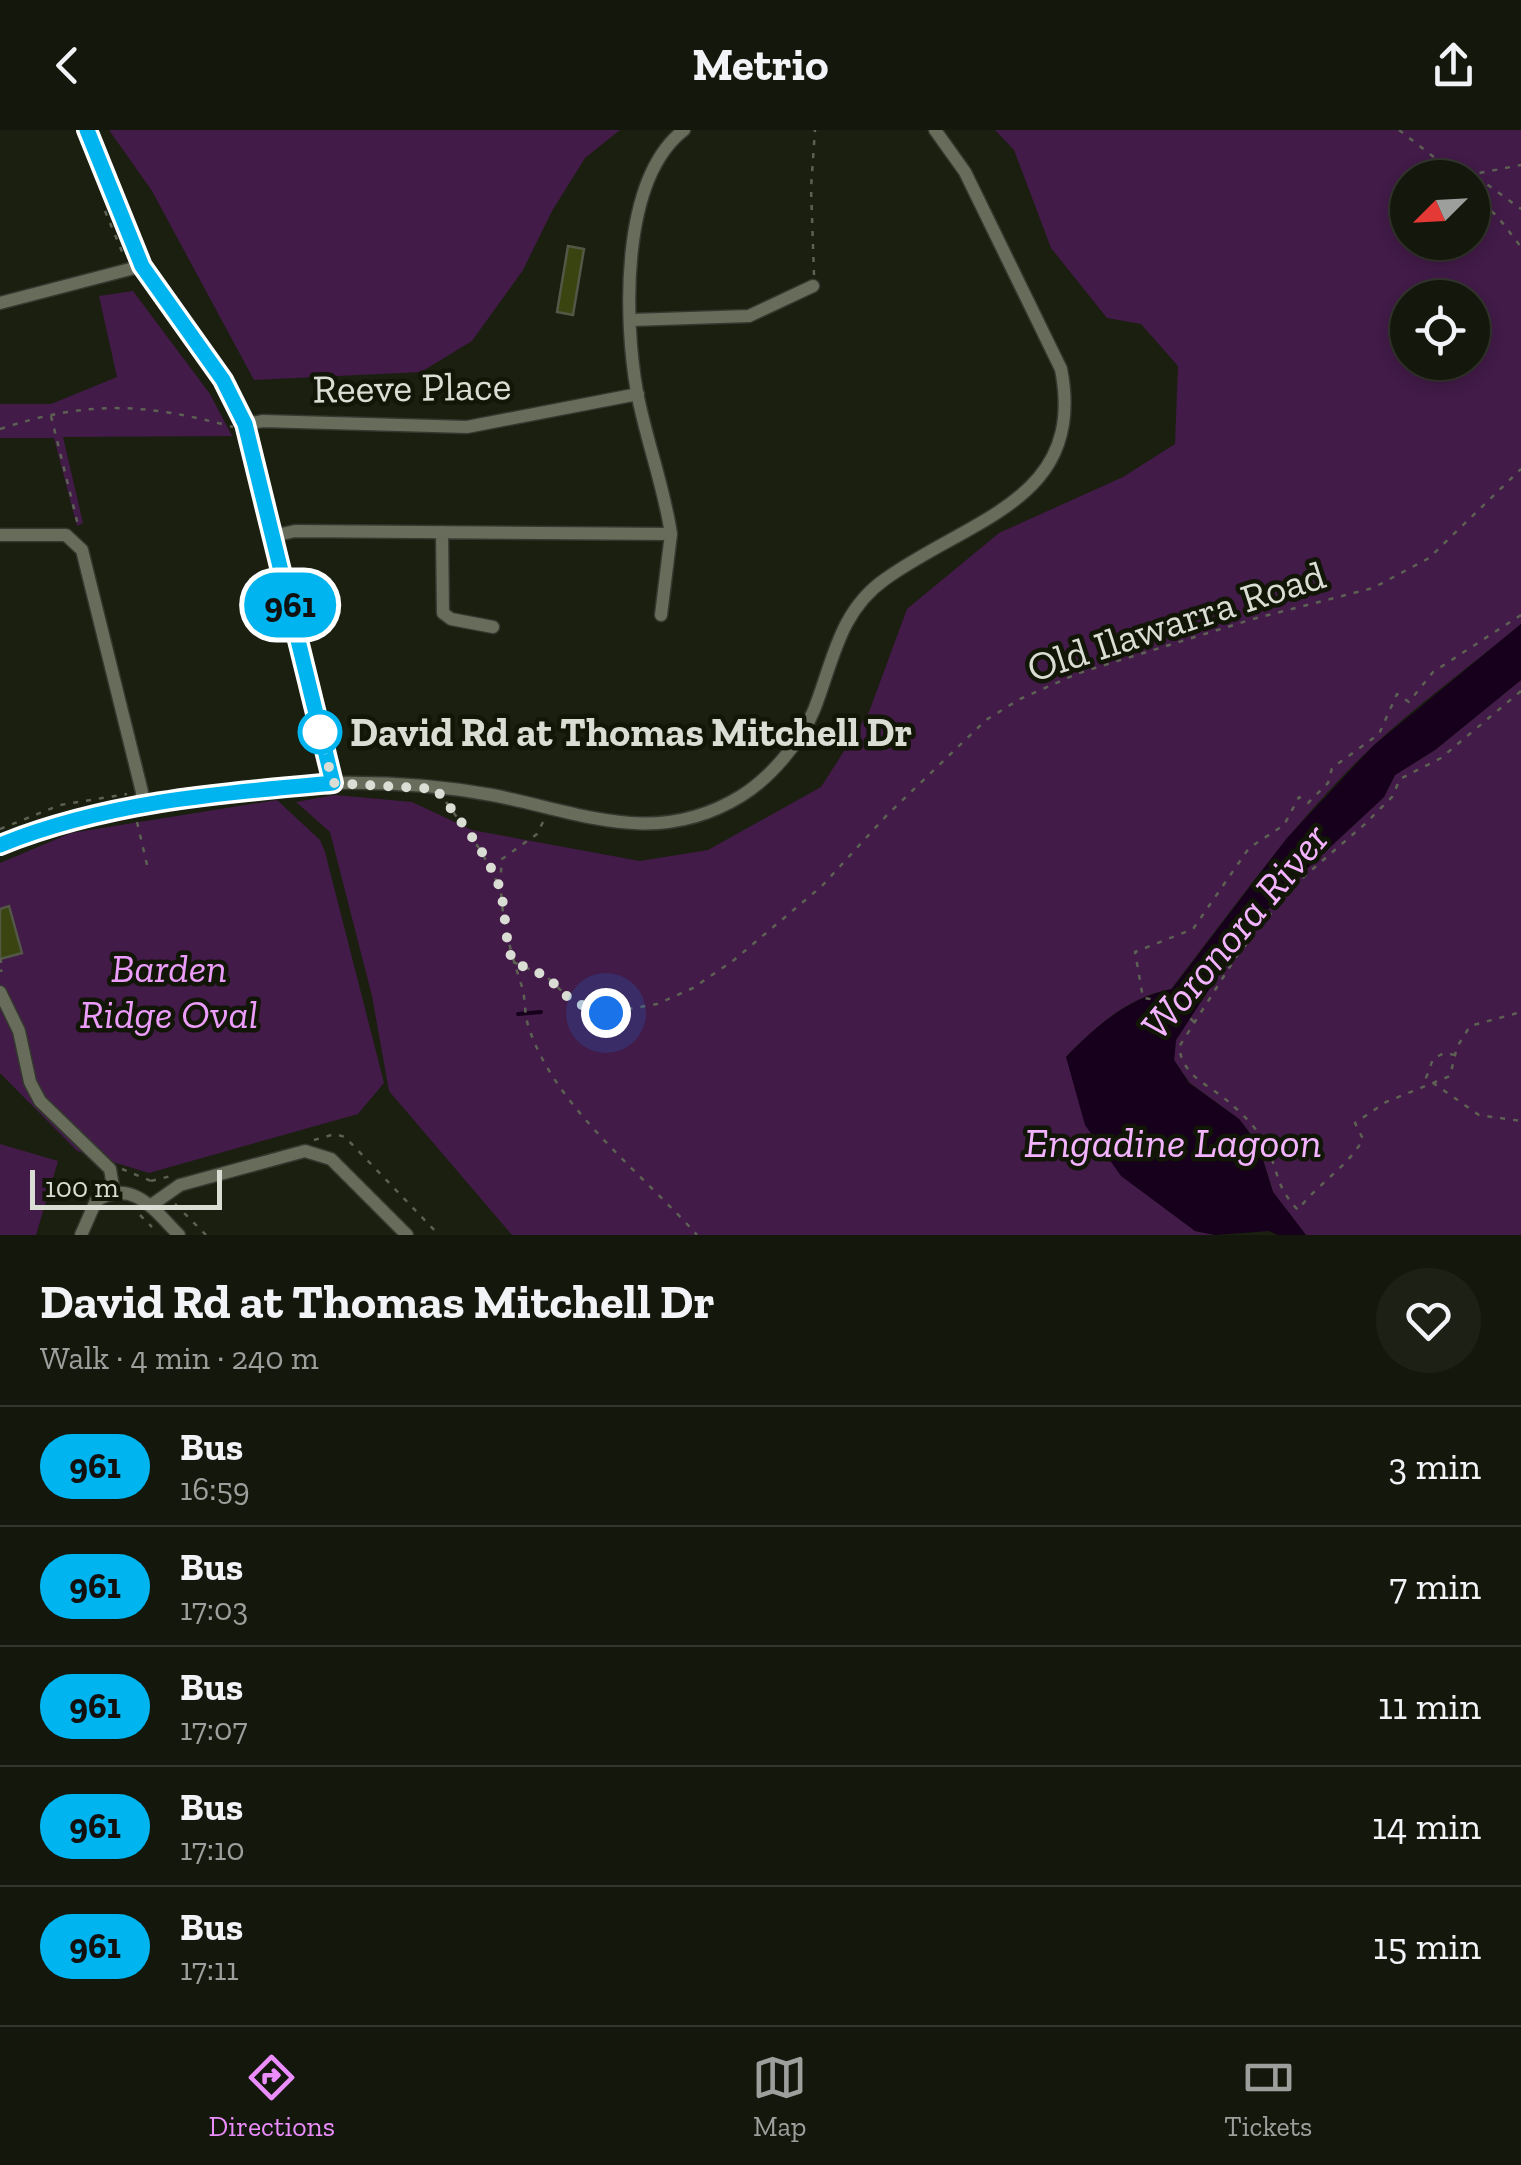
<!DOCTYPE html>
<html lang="en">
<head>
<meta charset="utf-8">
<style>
  body { margin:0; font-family:"Zilla Slab",serif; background:#1d2015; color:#f1f3f6; height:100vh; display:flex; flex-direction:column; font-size:38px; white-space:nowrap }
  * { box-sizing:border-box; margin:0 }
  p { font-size:32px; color:#9d9f9d }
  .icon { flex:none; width:55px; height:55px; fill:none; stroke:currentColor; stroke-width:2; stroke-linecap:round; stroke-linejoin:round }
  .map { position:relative; height:1105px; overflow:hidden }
  .panel { display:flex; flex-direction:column; background:#14170c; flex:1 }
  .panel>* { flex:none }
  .badge { padding:0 20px; border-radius:32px; font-size:35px; line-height:65px }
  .needle { width:65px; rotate:246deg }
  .tools { position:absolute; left:1390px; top:30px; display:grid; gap:20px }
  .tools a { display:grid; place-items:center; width:100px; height:100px; border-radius:50%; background:#14170c; box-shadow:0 5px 15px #0003,0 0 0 2px #33362d; font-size:50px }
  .scale { position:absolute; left:30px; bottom:25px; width:192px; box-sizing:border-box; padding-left:10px; border:5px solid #daddd3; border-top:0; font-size:28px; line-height:35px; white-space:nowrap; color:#daddd3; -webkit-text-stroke:8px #121607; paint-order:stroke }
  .you { position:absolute; width:50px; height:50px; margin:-25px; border:8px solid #fff; border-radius:50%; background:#1a73e8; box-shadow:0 0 0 15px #1a73e833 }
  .map>.badge { position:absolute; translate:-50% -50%; box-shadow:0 0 0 5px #fff }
  .round { display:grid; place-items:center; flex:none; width:105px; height:105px; border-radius:52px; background:#1d2015 }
  .overview { display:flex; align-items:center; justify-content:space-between; height:170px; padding:0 40px }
  h1 { font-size:48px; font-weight:700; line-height:75px }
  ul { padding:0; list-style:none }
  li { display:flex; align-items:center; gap:30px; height:120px; padding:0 40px; border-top:2px solid #33362d }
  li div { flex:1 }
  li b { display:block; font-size:38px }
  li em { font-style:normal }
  li .badge { min-width:110px; font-weight:700; text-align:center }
  header { display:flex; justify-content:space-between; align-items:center; height:130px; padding:0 40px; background:#14170c; font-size:45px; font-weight:700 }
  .menu { display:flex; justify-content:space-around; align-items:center; height:140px; border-top:2px solid #33362d; background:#14170c; font-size:28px; color:#9d9f9d }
  .menu a { display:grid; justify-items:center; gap:5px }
  .menu .current { color:#eb8dfc }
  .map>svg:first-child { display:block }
  .green { fill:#421b48; fill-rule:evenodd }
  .water { fill:#16001b }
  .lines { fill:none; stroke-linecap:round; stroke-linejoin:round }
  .stream { stroke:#16001b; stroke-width:4 }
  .building { fill:#3a4411; stroke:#535746; stroke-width:2.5 }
  .minor-casing { stroke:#35382f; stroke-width:15 }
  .path { stroke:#5d6153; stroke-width:2.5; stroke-dasharray:5 8; stroke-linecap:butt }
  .minor { stroke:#686c5b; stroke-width:12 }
  .line-casing { stroke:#fff; stroke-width:22 }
  .line { stroke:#00b5ef; stroke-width:15 }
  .walk { stroke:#daddd3; stroke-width:10; stroke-dasharray:0 18 }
  .stop-dot { fill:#fff; stroke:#00b5ef; stroke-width:5 }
  .labels { text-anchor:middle; stroke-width:9; stroke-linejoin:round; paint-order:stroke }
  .street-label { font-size:40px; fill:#daddd3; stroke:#121607 }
  .stop-label { font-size:40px; font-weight:bold; fill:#daddd3; stroke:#121607; text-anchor:start }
  .park-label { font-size:40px; font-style:italic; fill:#ec9cfa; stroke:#121607 }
  .water-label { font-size:42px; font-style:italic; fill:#f3b3fe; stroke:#121607 }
</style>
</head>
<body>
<header><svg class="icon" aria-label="back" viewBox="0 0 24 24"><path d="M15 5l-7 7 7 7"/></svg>Metrio<svg class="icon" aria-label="share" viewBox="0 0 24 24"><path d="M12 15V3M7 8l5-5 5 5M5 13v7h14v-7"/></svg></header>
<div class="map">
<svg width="1521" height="1105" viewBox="0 0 1521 1105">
  <rect width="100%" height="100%" fill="#1b1f10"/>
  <path class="green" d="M109 0H620L585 28 552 81 523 140 472 211 421 242 254 250 152 61Z
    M995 0H1521V494C1472 535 1419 573 1373 616 1296 688 1235 776 1171 859 1129 866 1095 897 1066 927L1195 1101 1215 1105H512L389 961 372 866 330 702 296 672 335 665 412 672 472 700 640 731 708 720 821 657 869 582 907 479 999 403 1123 347 1175 314 1178 236 1141 194 1107 188 1051 118 1014 20ZM1408 48H1472V112H1408ZM1408 168H1472V232H1408Z
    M133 161 210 264 232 306 63 307 83 393 77 396 54 308H0V274H51L117 247 99 166Z
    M1521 550V1105H1306L1273 1062 1258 1013 1239 989 1190 953 1174 930 1176 910 1232 824 1284 760 1384 667 1395 645 1435 620Z
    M277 670 320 710 325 722 384 953 358 984 149 1043 77 1021 0 943V733L71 703Z
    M0 1014 58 1031 36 1105H0Z"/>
  <path class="water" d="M1521 494V550L1435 620 1395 645 1384 667 1284 760 1232 824 1176 910 1174 930 1189 953 1239 989 1258 1014 1273 1062 1306 1105H1278L1269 1101 1215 1105 1195 1101 1121 1046 1085 995 1066 927C1095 897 1129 867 1172 859L1287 708 1373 616Z"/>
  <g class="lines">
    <path class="stream" d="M518 884 541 882"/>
  </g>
  <path class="building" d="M568 116 584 119 573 185 557 182Z
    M9 776 22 823 0 829V779Z"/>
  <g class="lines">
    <g class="minor-casing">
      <path id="minor" d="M87 0 142 136 223 250 245 294 333 653
        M0 173 142 136
        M632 190 749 186 813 156
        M245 294 263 291 467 297 638 264
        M442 402 443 483 451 489 493 497
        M0 405H66L82 420 142 662V675
        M273 406 295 401 671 404C664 356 646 310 637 262 624 190 620 49 684 0
        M661 485 671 404
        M0 715C72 686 137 676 213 665 252 660 294 653 333 653 384 652 442 656 492 665 580 682 655 719 741 666 770 648 801 612 814 580 833 532 839 482 884 450 970 388 1087 370 1061 239L965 42 935 0
        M0 862 19 901 30 952 40 971 110 1039 114 1062
        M150 1076 180 1055 305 1021 331 1029 407 1105
        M81 1105 96 1071C132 1047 155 1081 179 1105"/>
    </g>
    <path class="path" d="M1399 0 1439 31 1453 48
      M1477 47 1521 79
      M1454 48 1521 35
      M1472 64 1498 87 1521 117
      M105 81 123 124
      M814 145 811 58 815 0
      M51 286 79 399
      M0 299C88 270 145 273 233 297
      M1521 561 1441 628 1400 649 1392 667 1365 694 1292 757 1236 827 1179 917C1183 948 1211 955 1231 974 1243 984 1261 1003 1267 1017 1279 1044 1276 1057 1298 1080 1316 1055 1349 1036 1363 1009L1355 993 1386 972 1450 946 1457 917 1470 896 1521 882
      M446 672 481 721 498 754
      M137 692 148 739
      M543 692 537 704 502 729C497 774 508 814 522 857 526 870 524 883 528 895 553 976 642 1043 697 1105
      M0 699 60 675 127 664
      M0 828 3 840 0 841
      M513 832 546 846 573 872 606 883 657 874 693 858 734 830 822 756 887 685 986 590 1020 569 1079 543 1253 489 1373 458 1429 428 1521 339
      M1194 892 1174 872 1143 868 1135 822 1193 799 1249 718 1284 695 1299 667 1308 673 1328 653 1332 638 1379 604 1397 564 1409 572 1433 542 1521 485
      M1455 925 1444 923 1433 929 1426 948 1479 985 1521 991
      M314 1010 335 1004 345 1007 439 1105
      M122 1039 151 1051
      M151 1051 171 1046
      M175 1074 206 1105
      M140 1085 152 1097"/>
    <use href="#minor" class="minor"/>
  </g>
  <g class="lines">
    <g class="line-casing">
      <path id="line" d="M0 715C106 672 220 663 333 653L245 294 223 250 142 136 87 0"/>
    </g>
    <use href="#line" class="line"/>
    <path class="walk" d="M320 602 333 653 436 659C458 688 484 719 498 753 507 778 503 806 513 832L546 846 573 872 606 883"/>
  </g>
  <circle class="stop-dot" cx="320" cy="602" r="20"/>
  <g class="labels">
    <g class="street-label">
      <text transform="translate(412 257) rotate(-1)" y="14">Reeve Place</text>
      <text transform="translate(1176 491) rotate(-18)" y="14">Old Ilawarra Road</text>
    </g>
    <g class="stop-label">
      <text x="350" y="616">David Rd at Thomas Mitchell Dr</text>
    </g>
    <g class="park-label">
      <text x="169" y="852">Barden<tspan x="169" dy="46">Ridge Oval</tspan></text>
    </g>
    <g class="water-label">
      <text transform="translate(1234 801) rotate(-50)" y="15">Woronora River</text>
      <text x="1173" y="1027">Engadine Lagoon</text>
    </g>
  </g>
</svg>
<div class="tools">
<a><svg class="needle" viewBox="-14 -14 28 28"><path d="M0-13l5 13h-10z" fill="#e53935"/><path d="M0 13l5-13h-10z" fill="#9d9f9d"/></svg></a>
<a><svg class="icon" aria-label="locate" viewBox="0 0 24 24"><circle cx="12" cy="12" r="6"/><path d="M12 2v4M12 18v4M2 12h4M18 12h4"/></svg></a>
</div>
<div class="scale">100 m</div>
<div class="you" style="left:606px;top:883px"></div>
<b class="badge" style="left:290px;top:475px;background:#00b5ef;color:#111">961</b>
</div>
<section class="panel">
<div class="overview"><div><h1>David Rd at Thomas Mitchell Dr</h1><p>Walk · 4 min · 240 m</p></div><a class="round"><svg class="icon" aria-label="heart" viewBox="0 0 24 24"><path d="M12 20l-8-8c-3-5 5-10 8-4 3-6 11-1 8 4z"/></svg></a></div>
<ul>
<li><span class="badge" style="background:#00b5ef;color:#111">961</span><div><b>Bus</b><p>16:59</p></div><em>3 min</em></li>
<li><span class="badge" style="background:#00b5ef;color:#111">961</span><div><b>Bus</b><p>17:03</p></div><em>7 min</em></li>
<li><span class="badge" style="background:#00b5ef;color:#111">961</span><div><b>Bus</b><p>17:07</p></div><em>11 min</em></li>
<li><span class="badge" style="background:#00b5ef;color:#111">961</span><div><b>Bus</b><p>17:10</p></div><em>14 min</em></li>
<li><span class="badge" style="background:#00b5ef;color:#111">961</span><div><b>Bus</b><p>17:11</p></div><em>15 min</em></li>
</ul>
</section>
<nav class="menu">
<a class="current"><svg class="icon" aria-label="directions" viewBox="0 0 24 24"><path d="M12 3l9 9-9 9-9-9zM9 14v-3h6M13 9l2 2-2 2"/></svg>Directions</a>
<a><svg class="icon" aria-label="map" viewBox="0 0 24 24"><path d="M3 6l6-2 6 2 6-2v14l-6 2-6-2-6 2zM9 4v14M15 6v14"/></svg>Map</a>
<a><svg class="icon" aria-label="tickets" viewBox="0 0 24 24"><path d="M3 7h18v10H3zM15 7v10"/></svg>Tickets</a>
</nav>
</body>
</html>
